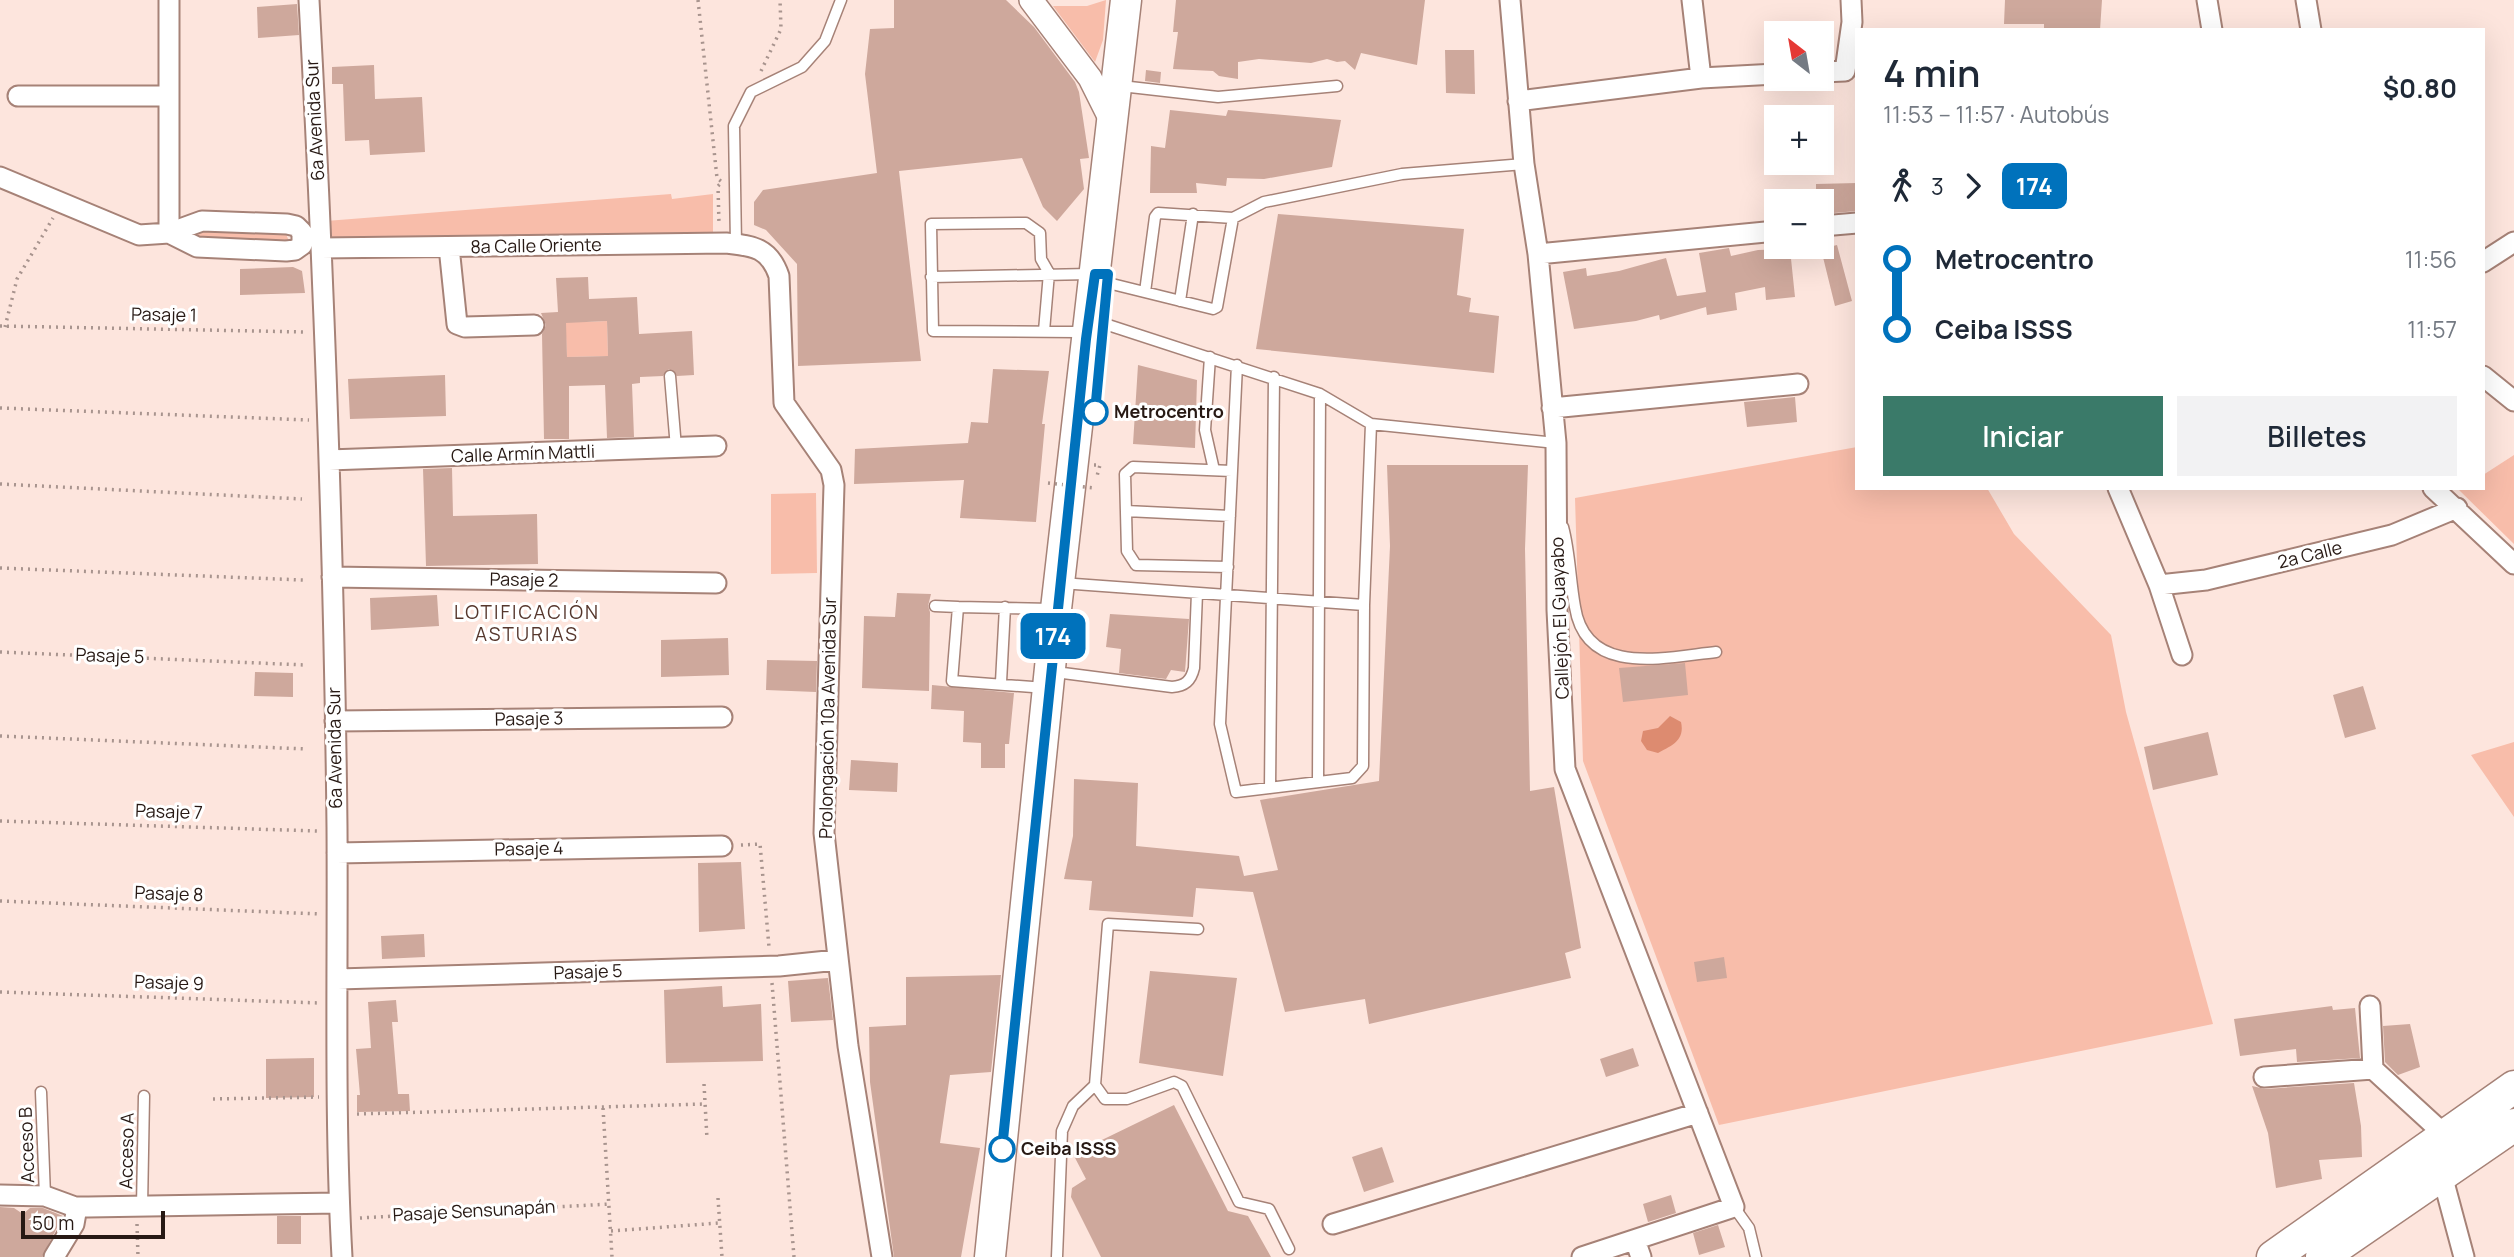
<!DOCTYPE html>
<html lang="es">
<head>
<meta charset="utf-8">
<style>
  body { margin:0; font-family:Manrope,sans-serif; background:#f2f2f3; color:#1f2937; height:100vh; display:flex; flex-direction:column; font-size:26px; white-space:nowrap }
  * { box-sizing:border-box; margin:0 }
  p { font-size:23px; color:#747a83 }
  .icon { flex:none; width:38px; height:38px; fill:none; stroke:currentColor; stroke-width:2; stroke-linecap:round; stroke-linejoin:round }
  .map { position:relative; flex:1; overflow:hidden }
  .panel { position:absolute; left:1855px; top:28px; width:630px; height:462px; display:flex; flex-direction:column; background:#fff; border-radius:0px; box-shadow:0 7px 28px #0002 }
  .panel>* { flex:none }
  .badge { padding:0 14px; border-radius:10px; font-size:24px; line-height:46px }
  .needle { width:46px; rotate:329deg }
  .tools { position:absolute; left:1764px; top:21px; display:grid; gap:14px }
  .tools a { display:grid; place-items:center; width:70px; height:70px; border-radius:0px; background:#fff; box-shadow:0 7px 28px #0002; font-size:35px }
  .scale { position:absolute; left:21px; bottom:18px; width:144px; box-sizing:border-box; padding-left:7px; border:4px solid #271914; border-top:0; font-size:19px; line-height:24px; white-space:nowrap; color:#271914; -webkit-text-stroke:5px #fff; paint-order:stroke }
  .map>.badge { position:absolute; translate:-50% -50%; box-shadow:0 0 0 4px #fff }
  .legs { display:flex; align-items:center; gap:10px; height:77px; padding:0 28px; font-size:23px }
  .legs p { margin-inline-start:auto }
  .head { display:flex; align-items:center; justify-content:space-between; height:119px; padding:0 28px }
  h1 { font-size:38px; font-weight:600; line-height:52px }
  .primary-button { display:flex; gap:14px; margin-top:auto; padding:14px 28px }
  .primary-button a { flex:1; height:80px; border-radius:0px; background:#3a7a69; color:#fff; font-size:28px; font-weight:600; line-height:80px; text-align:center }
  .primary-button a+a { background:#f2f2f3; color:#1f2937 }
  ul { padding:0 28px; list-style:none }
  li { display:flex; align-items:center; gap:24px; height:70px; font-size:26px }
  li i { display:grid; place-items:center; width:10px; height:100%; margin:0 9px; background:currentColor }
  li i::after { content:''; width:18px; height:18px; margin:-9px; border:5px solid; border-radius:50%; background:#fff }
  li p { margin-inline-start:auto }
  li:first-child i { background:linear-gradient(#0000 50%,currentColor 0) }
  li:last-child i { background:linear-gradient(currentColor 50%,#0000 0) }
  .map>svg:first-child { display:block }
  .green { fill:#f8bdaa }
  .water { fill:#dd8b70 }
  .building { fill:#cea89c; fill-rule:evenodd }
  .lines { fill:none; stroke-linecap:round; stroke-linejoin:round }
  .service-casing { stroke:#a68277; stroke-width:13 }
  .minor-casing { stroke:#a68277; stroke-width:23 }
  .tertiary-casing { stroke:#a68277; stroke-width:26 }
  .primary-casing { stroke:#a68277; stroke-width:33 }
  .trunk-casing { stroke:#a68277; stroke-width:35 }
  .path { stroke:#a8948e; stroke-width:3.5; stroke-dasharray:2 5; stroke-linecap:butt }
  .service { stroke:#fff; stroke-width:10 }
  .minor { stroke:#fff; stroke-width:19 }
  .tertiary { stroke:#fff; stroke-width:23 }
  .primary { stroke:#fff; stroke-width:30 }
  .trunk { stroke:#fff; stroke-width:32 }
  .path-bridge { stroke:#a8948e; stroke-width:3.5; stroke-dasharray:2 5; stroke-linecap:butt }
  .line-1-casing { stroke:#fff; stroke-width:16 }
  .line-1 { stroke:#0072bc; stroke-width:10 }
  .stop-1-dot { fill:#fff; stroke:#0072bc; stroke-width:3.5 }
  .labels { text-anchor:middle; stroke-width:6; stroke-linejoin:round; paint-order:stroke }
  .street-label { font-size:18px; fill:#271914; stroke:#fff }
  .stop-label { font-size:18px; font-weight:bold; fill:#271914; stroke:#fff; text-anchor:start }
  .neighbourhood-label { font-size:19px; letter-spacing:2px; fill:#56372d; stroke:#fff }
</style>
</head>
<body>
<div class="map">
<svg width="2514" height="1257" viewBox="0 0 2514 1257">
  <rect width="100%" height="100%" fill="#fde5dd"/>
  <path class="green" d="M1106 0 1103 40 1095 62 1053 6H1087Z
    M671 194 672 199 713 194V232L526 242 325 246 326 221Z
    M197 228 285 232 289 241 286 244 193 238V231Z
    M586 313 587 322 607 321 608 356 567 357 565 315Z
    M1857 447V488H1987L2014 534 2111 635 2126 712 2213 1024 1719 1125 1583 761 1575 498Z
    M2514 455V544L2459 490 2483 488V475Z
    M816 493 817 573 771 574V494Z
    M2514 742V817L2471 755Z"/>
  <path class="water" d="M1670 716 1681 722C1685 740 1673 745 1658 753L1647 750 1641 741 1643 731 1658 728Z"/>
  <path class="building" d="M894 0H1006L1034 27 1075 82 1079 92 1089 158 1080 159 1084 189 1057 221 1043 207 1022 158 899 171 921 361 798 366 797 264 766 230 754 225V202L763 190 877 173 865 74 870 29 894 28Z
    M1176 0H1425L1417 65 1361 53 1355 70 1345 61 1337 62 1327 59 1311 63 1259 59 1238 62V79L1219 76 1213 71 1173 69 1178 32H1173Z
    M2005 0H2102L2100 30H2044V24H2004Z
    M297 4 299 35 258 38 257 7Z
    M1445 50H1474L1475 94 1446 93Z
    M374 65 375 99 422 97 425 152 370 155 369 140 345 141 343 84H332V67Z
    M1146 70 1161 72 1160 83 1145 81Z
    M1170 110 1226 116 1228 110 1341 120 1332 167 1264 179 1227 178 1226 186 1196 183 1197 193H1150L1151 146 1165 148Z
    M1857 183V211L1822 214V201H1816V184Z
    M1278 214 1464 229 1457 295 1471 298 1469 312 1499 316 1494 373 1256 349Z
    M1837 245 1852 301 1835 306 1821 249Z
    M1729 248 1731 256 1758 250 1790 249 1795 297 1766 300 1765 287 1735 293 1737 310 1707 315 1706 307 1660 320 1659 315 1636 321 1574 329 1563 272 1586 268 1587 276 1619 271 1666 258 1677 296 1706 292 1699 253Z
    M293 267 302 271 305 293 240 295V269Z
    M588 277 589 299 637 297 639 334 692 331 694 375 677 376 669 369 663 376 640 377V383L632 384 634 437 607 438 605 385 569 386V439H544L542 334 546 325 541 313 558 312 556 278ZM607 321 608 356 567 357 566 323Z
    M1138 365 1197 380 1195 448 1133 444Z
    M993 369 1049 371 1042 424H1045L1036 522 960 518 964 480 854 484 855 449 968 443 971 422 988 423Z
    M445 375 446 416 350 419 348 379Z
    M1795 397 1797 422 1747 427 1744 402Z
    M1387 465H1528L1525 549 1530 791 1554 787 1581 948 1565 953 1571 978 1369 1024 1365 999 1285 1012 1253 892 1196 888 1193 917 1089 910 1092 881 1064 879 1073 836 1074 779 1138 783 1136 846 1239 856 1244 876 1278 870 1260 800 1379 781 1390 546Z
    M452 468 453 516 537 514 538 564 426 566 423 469Z
    M897 593 931 594 928 606 930 612 929 691 862 688 864 616 895 617Z
    M437 595 439 626 371 630 370 598Z
    M1110 614 1189 619 1185 672 1171 670 1166 679 1119 673 1121 649 1106 647Z
    M728 638 729 675 661 677V640Z
    M767 660 817 661 816 692 766 690Z
    M1685 663 1688 695 1623 702 1619 668Z
    M255 672 293 673V697L254 696Z
    M932 685 1014 693 1009 744H1005V768H981V743L963 742 964 711 931 709Z
    M2363 686 2376 729 2345 738 2333 695Z
    M2208 732 2218 775 2153 790 2144 747Z
    M851 760 898 763 897 792 849 790Z
    M741 862 745 929 699 932 698 863Z
    M424 934 425 957 382 959 381 936Z
    M1724 957 1727 978 1697 982 1694 962Z
    M1150 971 1237 978 1223 1076 1139 1063Z
    M1001 975 991 1072 950 1075 940 1143 980 1148 961 1257H894L870 1082 869 1027 906 1025V977Z
    M828 978 833 1020 791 1022 788 981Z
    M722 986 723 1007 761 1004 763 1061 666 1063 664 990Z
    M396 1000 398 1022H392L398 1094H409L410 1111 357 1112V1095H360L356 1049 371 1048 368 1002Z
    M2332 1006 2333 1010 2355 1008 2360 1058 2297 1062 2296 1049 2240 1056 2234 1019Z
    M2410 1024 2420 1067 2398 1075 2385 1062 2383 1026Z
    M1633 1048 1639 1066 1606 1077 1600 1059Z
    M314 1058V1097L266 1098V1059Z
    M2354 1083 2361 1126 2362 1157 2319 1160 2322 1179 2276 1188 2268 1133 2252 1086 2265 1089Z
    M1174 1105 1228 1211 1248 1216 1271 1257H1101L1071 1197 1072 1188 1086 1179 1073 1154Z
    M1382 1147 1394 1182 1364 1192 1352 1157Z
    M1671 1195 1676 1213 1648 1222 1643 1204Z
    M0 1207 14 1208 23 1214 30 1208H43L63 1216 42 1257H0Z
    M277 1216H301V1244H277Z
    M1718 1225 1725 1247 1699 1255 1693 1233Z"/>
  <g class="lines">
    <g class="service-casing">
      <path id="service" d="M1130 87 1218 97 1337 86
        M1233 218 1264 202 1402 174 1524 164
        M736 244 734 126 751 92 802 67 825 41 841 0
        M931 277 1090 274
        M1108 283 1213 309 1217 307 1233 218 1158 213 1155 217 1145 292
        M1180 301 1193 214
        M1105 324 1320 394 1371 424 1556 443
        M1044 331 1049 273 1041 259 1040 233 1026 223 931 224 933 331 1077 332 1084 337
        M1210 357 1205 430 1214 470
        M1237 365 1220 724 1236 792 1352 778 1363 766 1364 605 1371 424
        M670 376 676 448
        M1126 511 1230 516
        M1563 527C1570 553 1570 580 1575 607 1586 678 1667 657 1716 652
        M1228 567 1136 565 1127 551 1125 474 1133 467 1232 471
        M1061 583 1364 605
        M935 606 958 607
        M1063 673 1172 687C1185 686 1191 681 1194 668L1197 593
        M1001 682 1005 607
        M1046 688 952 681 958 607 1052 609
        M1318 782 1320 394
        M1270 788 1274 377
        M1095 1085 1105 1099H1127L1174 1082 1182 1086 1239 1202 1269 1209 1289 1249
        M41 1092 45 1196
        M142 1207 144 1096
        M1734 1207 1749 1228 1756 1257
        M1057 1257 1062 1131 1073 1106 1095 1085 1108 924 1198 929"/>
    </g>
    <g class="minor-casing">
      <path id="minor" d="M309 0C324 276 334 551 337 827 338 971 334 1114 342 1257
        M1510 0 1524 164 1538 254 1556 443 1557 610 1565 769 1734 1207 1582 1257
        M1692 0 1701 78
        M2207 0 2212 30
        M2306 0 2311 30
        M1822 72 1845 71 1852 22 1851 0
        M18 96H169
        M1518 101 1701 78 1776 74
        M0 177 139 235 169 233 202 221 287 224 296 226 302 232V245L295 250 286 251 197 247 169 233V0
        M1822 226 1857 223
        M449 247 457 324 465 327 534 325
        M321 248 726 243C753 246 769 247 779 276L784 403 831 470 834 485 824 833 848 1046 882 1257
        M1538 254 1776 231
        M2483 262 2514 242
        M2483 376 2514 401
        M1552 408 1798 384
        M329 460 716 446
        M2118 488 2159 585 2182 655
        M2433 488 2514 564
        M332 577 716 583
        M2159 585 2206 580 2392 535 2457 508
        M335 721 722 717
        M337 853 722 846
        M338 979 779 966 837 960
        M2370 1006 2373 1069 2445 1135
        M2264 1077 2373 1069
        M2442 1175 2464 1257
        M0 1195 45 1196 75 1207H88L339 1203
        M1333 1224 1698 1113
        M1635 1240 1641 1257
        M54 1257 74 1224 77 1207"/>
    </g>
    <g class="tertiary-casing">
      <path id="tertiary" d="M1031 0 1090 78 1112 122"/>
    </g>
    <g class="primary-casing">
      <path id="primary" d="M990 1257 1056 609 1126 0"/>
    </g>
    <g class="trunk-casing">
      <path id="trunk" d="M2273 1257 2514 1087
        M2322 1257 2514 1125"/>
    </g>
    <path class="path" d="M698 0 717 178 722 182 718 186 719 224
      M761 71 781 29 780 0
      M0 326 306 332
      M5 327 17 279 53 218
      M0 408 309 420
      M1094 465H1100L1097 476
      M0 484 302 499
      M0 568 303 580
      M0 652 305 665
      M0 736 306 749
      M0 821 317 831
      M741 845 760 844 769 947
      M0 901 320 914
      M772 983 794 1257
      M0 992 320 1003
      M704 1084 707 1139
      M213 1099 319 1097
      M603 1108 612 1257
      M357 1114 705 1104
      M718 1198 722 1257
      M360 1218 609 1204
      M137 1224 138 1257
      M611 1231 719 1223"/>
    <use href="#service" class="service"/>
    <use href="#minor" class="minor"/>
    <use href="#tertiary" class="tertiary"/>
    <use href="#primary" class="primary"/>
    <use href="#trunk" class="trunk"/>
    <path class="path-bridge" d="M1048 483 1095 488"/>
  </g>
  <g class="lines">
    <g class="line-1-casing">
      <path id="line-1" d="M1002 1149 1086 339 1095 274H1108L1095 412"/>
    </g>
    <use href="#line-1" class="line-1"/>
  </g>
  <g class="stop-1-dot">
    <circle cx="1095" cy="412" r="12"/>
    <circle cx="1002" cy="1149" r="12"/>
  </g>
  <g class="labels">
    <g class="street-label">
      <text transform="translate(315 120) rotate(-93)" y="6">6a Avenida Sur</text>
      <text transform="translate(536 246) rotate(-1)" y="6">8a Calle Oriente</text>
      <text transform="translate(164 315) rotate(1)" y="6">Pasaje 1</text>
      <text transform="translate(523 454) rotate(-2)" y="6">Calle Armín Mattli</text>
      <text transform="translate(2310 555) rotate(-14)" y="6">2a Calle</text>
      <text transform="translate(524 580) rotate(1)" y="6">Pasaje 2</text>
      <text transform="translate(1560 618) rotate(-92)" y="6">Callejón El Guayabo</text>
      <text transform="translate(110 656) rotate(2)" y="6">Pasaje 5</text>
      <text transform="translate(828 718) rotate(-89)" y="6">Prolongación 10a Avenida Sur</text>
      <text transform="translate(529 719) rotate(-1)" y="6">Pasaje 3</text>
      <text transform="translate(335 748) rotate(-91)" y="6">6a Avenida Sur</text>
      <text transform="translate(169 812) rotate(2)" y="6">Pasaje 7</text>
      <text transform="translate(529 849) rotate(-1)" y="6">Pasaje 4</text>
      <text transform="translate(169 894) rotate(2)" y="6">Pasaje 8</text>
      <text transform="translate(588 972) rotate(-2)" y="6">Pasaje 5</text>
      <text transform="translate(169 983) rotate(2)" y="6">Pasaje 9</text>
      <text transform="translate(27 1145) rotate(-92)" y="6">Acceso B</text>
      <text transform="translate(127 1151) rotate(-89)" y="6">Acceso A</text>
      <text transform="translate(474 1211) rotate(-3)" y="6">Pasaje Sensunapán</text>
    </g>
    <g class="stop-label">
      <text x="1114" y="418">Metrocentro</text>
      <text x="1021" y="1155">Ceiba ISSS</text>
    </g>
    <g class="neighbourhood-label">
      <text x="527" y="619">LOTIFICACIÓN<tspan x="527" dy="22">ASTURIAS</tspan></text>
    </g>
  </g>
</svg>
<div class="tools">
<a><svg class="needle" viewBox="-14 -14 28 28"><path d="M0-13l5 13h-10z" fill="#e53935"/><path d="M0 13l5-13h-10z" fill="#747a83"/></svg></a>
<a>+</a>
<a>−</a>
</div>
<div class="scale">50 m</div>
<b class="badge" style="left:1053px;top:636px;background:#0072bc;color:#fff">174</b>
<section class="panel">
<div class="head"><div><h1>4 min</h1><p>11:53 – 11:57 · Autobús</p></div><b>$0.80</b></div>
<div class="legs"><svg class="icon" aria-label="walk" viewBox="0 0 24 24"><circle cx="13" cy="4" r="2"/><path d="M13 8l-2 6 4 7M11 14l-3 7M7 12l3-4h3l4 4"/></svg>3<svg class="icon" aria-label="forward" viewBox="0 0 24 24"><path d="M9 5l7 7-7 7"/></svg><b class="badge" style="background:#0072bc;color:#fff">174</b></div>
<ul>
<li><i style="color:#0072bc"></i><b>Metrocentro</b><p>11:56</p></li>
<li><i style="color:#0072bc"></i><b>Ceiba ISSS</b><p>11:57</p></li>
</ul>
<div class="primary-button"><a>Iniciar</a><a>Billetes</a></div>
</section>
</div>
</body>
</html>
